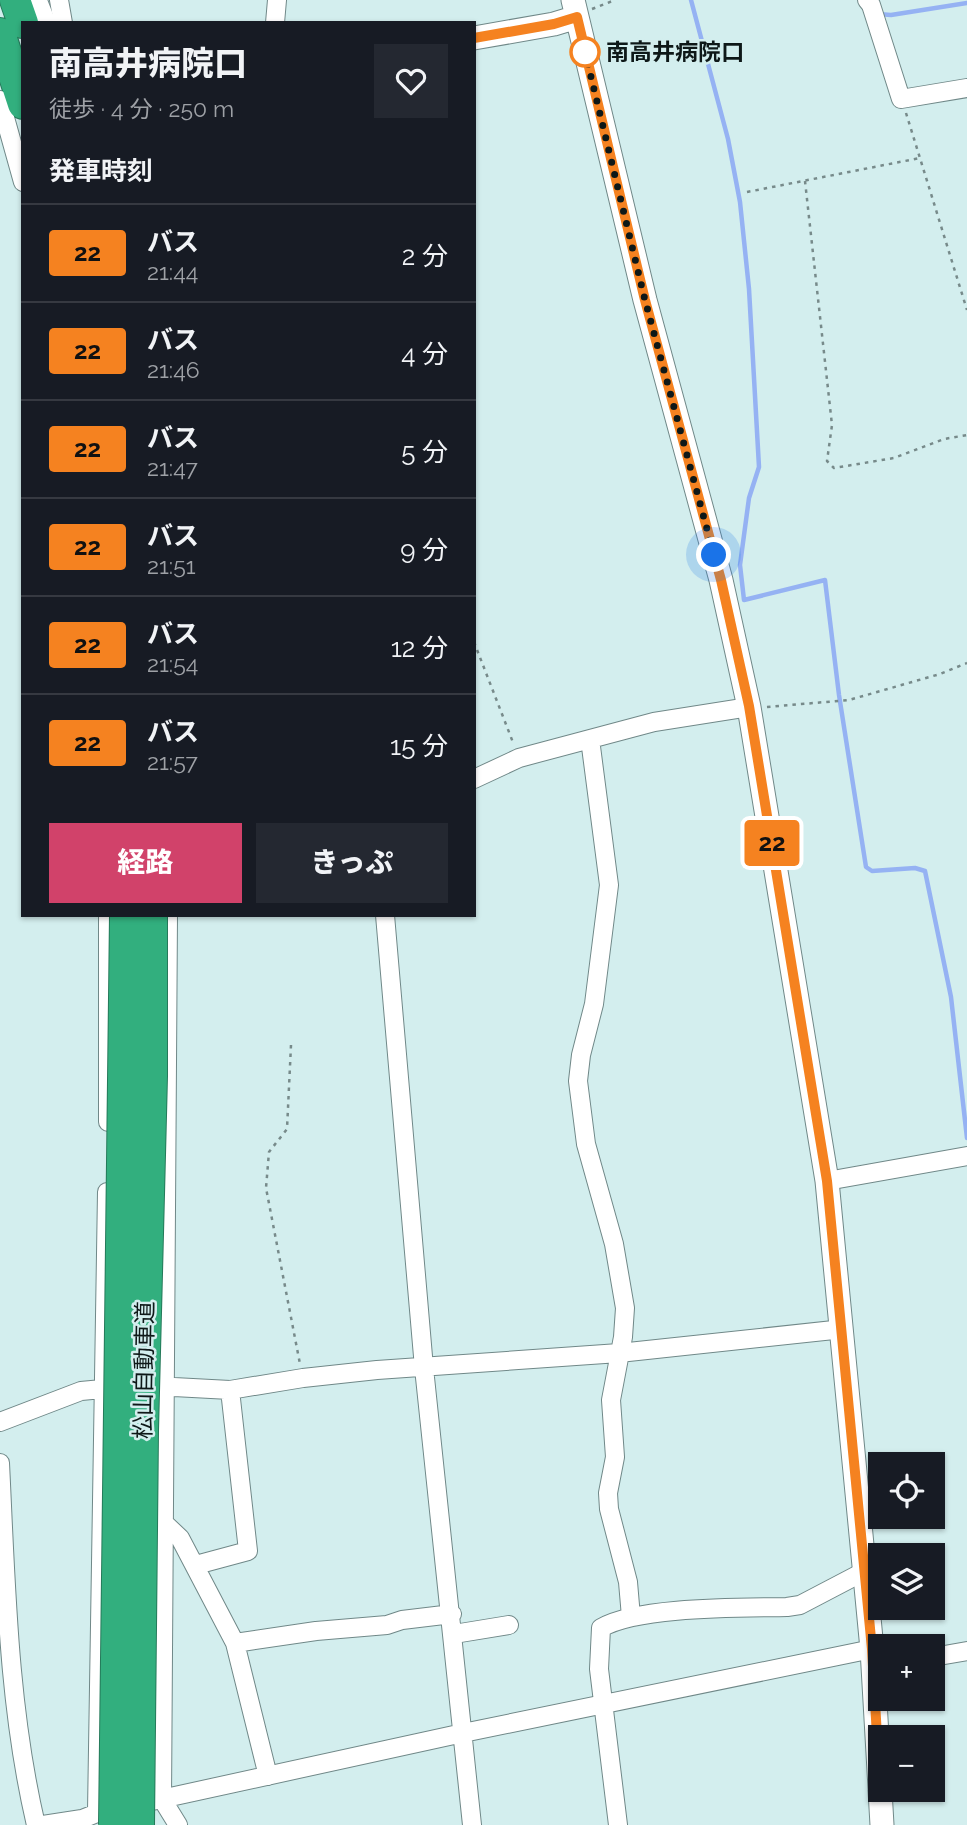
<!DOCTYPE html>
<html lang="ja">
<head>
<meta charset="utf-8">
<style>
  body { margin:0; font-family:Raleway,"Noto Sans JP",sans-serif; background:#242831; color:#f1f3f6; height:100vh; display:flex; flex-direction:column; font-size:26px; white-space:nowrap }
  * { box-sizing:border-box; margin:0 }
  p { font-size:23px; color:#9ea1a6 }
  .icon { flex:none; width:38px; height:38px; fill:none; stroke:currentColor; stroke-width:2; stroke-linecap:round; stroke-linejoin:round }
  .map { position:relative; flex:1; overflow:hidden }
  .drawer { position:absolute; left:21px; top:21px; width:455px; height:896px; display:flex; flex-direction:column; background:#171b24; border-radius:0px; box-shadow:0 2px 5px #0004 }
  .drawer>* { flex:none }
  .badge { padding:0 14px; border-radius:5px; font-size:24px; line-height:46px }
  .buttons { position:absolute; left:868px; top:1452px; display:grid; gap:14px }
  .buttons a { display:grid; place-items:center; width:77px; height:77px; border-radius:0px; background:#171b24; box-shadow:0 2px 5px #0004; font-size:35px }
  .you { position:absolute; width:35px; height:35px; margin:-18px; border:5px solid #fff; border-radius:50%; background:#1a73e8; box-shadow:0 0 0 10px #1a73e833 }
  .map>.badge { position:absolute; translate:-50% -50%; box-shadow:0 0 0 4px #fff }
  h2 { padding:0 28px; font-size:26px; line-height:63px }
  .round { display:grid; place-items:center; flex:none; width:74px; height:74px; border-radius:0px; background:#242831 }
  .headline { display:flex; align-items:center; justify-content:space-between; height:119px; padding:0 28px }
  h1 { font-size:33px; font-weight:800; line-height:52px }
  .cta { display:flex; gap:14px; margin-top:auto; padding:14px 28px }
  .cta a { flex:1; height:80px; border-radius:0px; background:#d1426a; color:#fff; font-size:28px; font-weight:800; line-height:80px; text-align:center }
  .cta a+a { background:#242831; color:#f1f3f6 }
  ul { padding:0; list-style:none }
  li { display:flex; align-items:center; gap:21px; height:98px; padding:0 28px; border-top:2px solid #363941 }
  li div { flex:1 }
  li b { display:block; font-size:26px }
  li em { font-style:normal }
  li .badge { min-width:77px; font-weight:700; text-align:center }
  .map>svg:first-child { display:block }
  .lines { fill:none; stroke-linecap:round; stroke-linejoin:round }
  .stream { stroke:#95b2f3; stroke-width:4.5 }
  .street-casing { stroke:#708888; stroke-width:20 }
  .secondary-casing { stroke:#708888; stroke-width:25 }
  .highway-casing { stroke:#257a5a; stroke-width:32 }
  .path { stroke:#778a8a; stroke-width:2.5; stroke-dasharray:3.5 5; stroke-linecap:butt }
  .street { stroke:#fff; stroke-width:18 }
  .secondary { stroke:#fff; stroke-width:23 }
  .highway { stroke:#32af7e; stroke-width:30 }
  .highway-bridge-casing { stroke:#257a5a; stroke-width:32; stroke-linecap:butt }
  .highway-bridge { stroke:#32af7e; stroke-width:30 }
  .line-casing { stroke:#fff; stroke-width:16 }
  .line { stroke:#f58220; stroke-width:10 }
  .walk { stroke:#0e1818; stroke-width:7; stroke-dasharray:0 12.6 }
  .stop-dot { fill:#fff; stroke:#f58220; stroke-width:3.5 }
  .labels { text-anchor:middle; stroke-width:5; stroke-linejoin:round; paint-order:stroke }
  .stop-label { font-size:23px; font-weight:bold; fill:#0e1818; stroke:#d3eeee; text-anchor:start }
  .street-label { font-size:23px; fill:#0e1818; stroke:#d3eeee }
</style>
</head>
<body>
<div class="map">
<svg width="967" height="1825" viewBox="0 0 967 1825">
  <rect width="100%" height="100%" fill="#d3eeee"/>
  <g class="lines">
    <path class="stream" d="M691 0 728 139 740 202 749 289 759 467 749 498 740 565 744 600 825 580 839 695 866 867 872 871 915 868 925 871 951 997 967 1138
      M878 14 891 15 967 3"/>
    <g class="street-casing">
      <path id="street" d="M59 0 63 23
        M867 0 871 5 901 99 967 88
        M275 23 277 0
        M0 100 23 182
        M590 739 609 885 594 1004 581 1055 578 1081 586 1144 614 1244 625 1308 623 1337 611 1400 615 1457 608 1493 609 1509 628 1582 631 1617
        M474 779 519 758 654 722 749 707
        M168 915 162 1799 178 1825
        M385 915 424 1368 472 1825
        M108 1122V915
        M827 1181 967 1156
        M155 1386 230 1390 303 1378 377 1370 619 1353 843 1329
        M0 1422 81 1391 113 1388
        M0 1463C6 1584 8 1706 36 1825
        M162 1521 180 1538 235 1643 268 1776
        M196 1565 248 1551 230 1390
        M454 1634 509 1625
        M235 1643 316 1631 387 1625 402 1620 452 1614
        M933 1657 967 1651
        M152 1801 463 1733 872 1649
        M97 1811 107 1192
        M43 1825 82 1819 107 1809
        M618 1825 599 1669 601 1628C638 1606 742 1608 787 1607L800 1605 865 1571"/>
    </g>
    <g class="secondary-casing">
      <path id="secondary" d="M35 0 44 23
        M573 0 645 300 721 580 749 707 827 1181 872 1649 880 1788
        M474 38 554 24 577 17
        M880 1790 882 1825"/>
    </g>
    <g class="highway-casing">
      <path id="highway" d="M15 0 23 23
        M0 33 23 104"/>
    </g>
    <path class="path" d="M592 9 615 0
      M906 113 967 310
      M805 181 832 425 827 461 834 468 894 458 944 439 967 435
      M747 192 920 158
      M474 642 514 745
      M767 707 849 700 940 674 967 663
      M291 1045 287 1129 269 1152 266 1188 300 1364"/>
    <use href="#street" class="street"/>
    <use href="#secondary" class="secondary"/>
    <use href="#highway" class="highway"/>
    <g class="highway-bridge-casing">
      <path id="highway-bridge" d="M114 1825 125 915
        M139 1825 143 1431 152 1076V915"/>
    </g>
    <use href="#highway-bridge" class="highway-bridge"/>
  </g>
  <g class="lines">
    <g class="line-casing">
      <path id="line" d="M474 38 554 24 577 17 645 300 721 580 749 706 827 1181 872 1649 880 1789"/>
    </g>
    <use href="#line" class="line"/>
    <path class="walk" d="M585 52 645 300 714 555"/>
  </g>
  <circle class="stop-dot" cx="585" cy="52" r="14"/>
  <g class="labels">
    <g class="stop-label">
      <text x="606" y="60">南高井病院口</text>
    </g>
    <g class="street-label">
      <text transform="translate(144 1370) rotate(-89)" y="8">松山自動車道</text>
    </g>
  </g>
</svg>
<div class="buttons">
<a><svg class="icon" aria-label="locate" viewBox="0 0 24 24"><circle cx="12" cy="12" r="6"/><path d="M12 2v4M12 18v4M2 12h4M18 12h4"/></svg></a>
<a><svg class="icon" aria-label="layers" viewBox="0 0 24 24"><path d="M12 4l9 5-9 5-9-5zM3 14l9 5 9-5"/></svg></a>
<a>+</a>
<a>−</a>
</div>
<div class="you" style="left:714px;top:555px"></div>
<b class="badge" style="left:772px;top:843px;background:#f58220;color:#111">22</b>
<section class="drawer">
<div class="headline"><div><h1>南高井病院口</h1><p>徒歩 · 4 分 · 250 m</p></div><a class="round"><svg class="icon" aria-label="heart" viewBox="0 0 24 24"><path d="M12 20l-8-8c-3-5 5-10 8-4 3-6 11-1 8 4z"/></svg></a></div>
<h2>発車時刻</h2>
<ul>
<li><span class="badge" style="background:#f58220;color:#111">22</span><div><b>バス</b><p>21:44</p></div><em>2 分</em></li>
<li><span class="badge" style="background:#f58220;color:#111">22</span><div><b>バス</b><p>21:46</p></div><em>4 分</em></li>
<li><span class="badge" style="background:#f58220;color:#111">22</span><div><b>バス</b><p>21:47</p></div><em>5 分</em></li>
<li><span class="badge" style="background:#f58220;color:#111">22</span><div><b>バス</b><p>21:51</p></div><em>9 分</em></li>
<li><span class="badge" style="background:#f58220;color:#111">22</span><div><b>バス</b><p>21:54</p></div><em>12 分</em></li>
<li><span class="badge" style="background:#f58220;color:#111">22</span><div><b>バス</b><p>21:57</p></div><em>15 分</em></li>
</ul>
<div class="cta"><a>経路</a><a>きっぷ</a></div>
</section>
</div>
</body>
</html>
